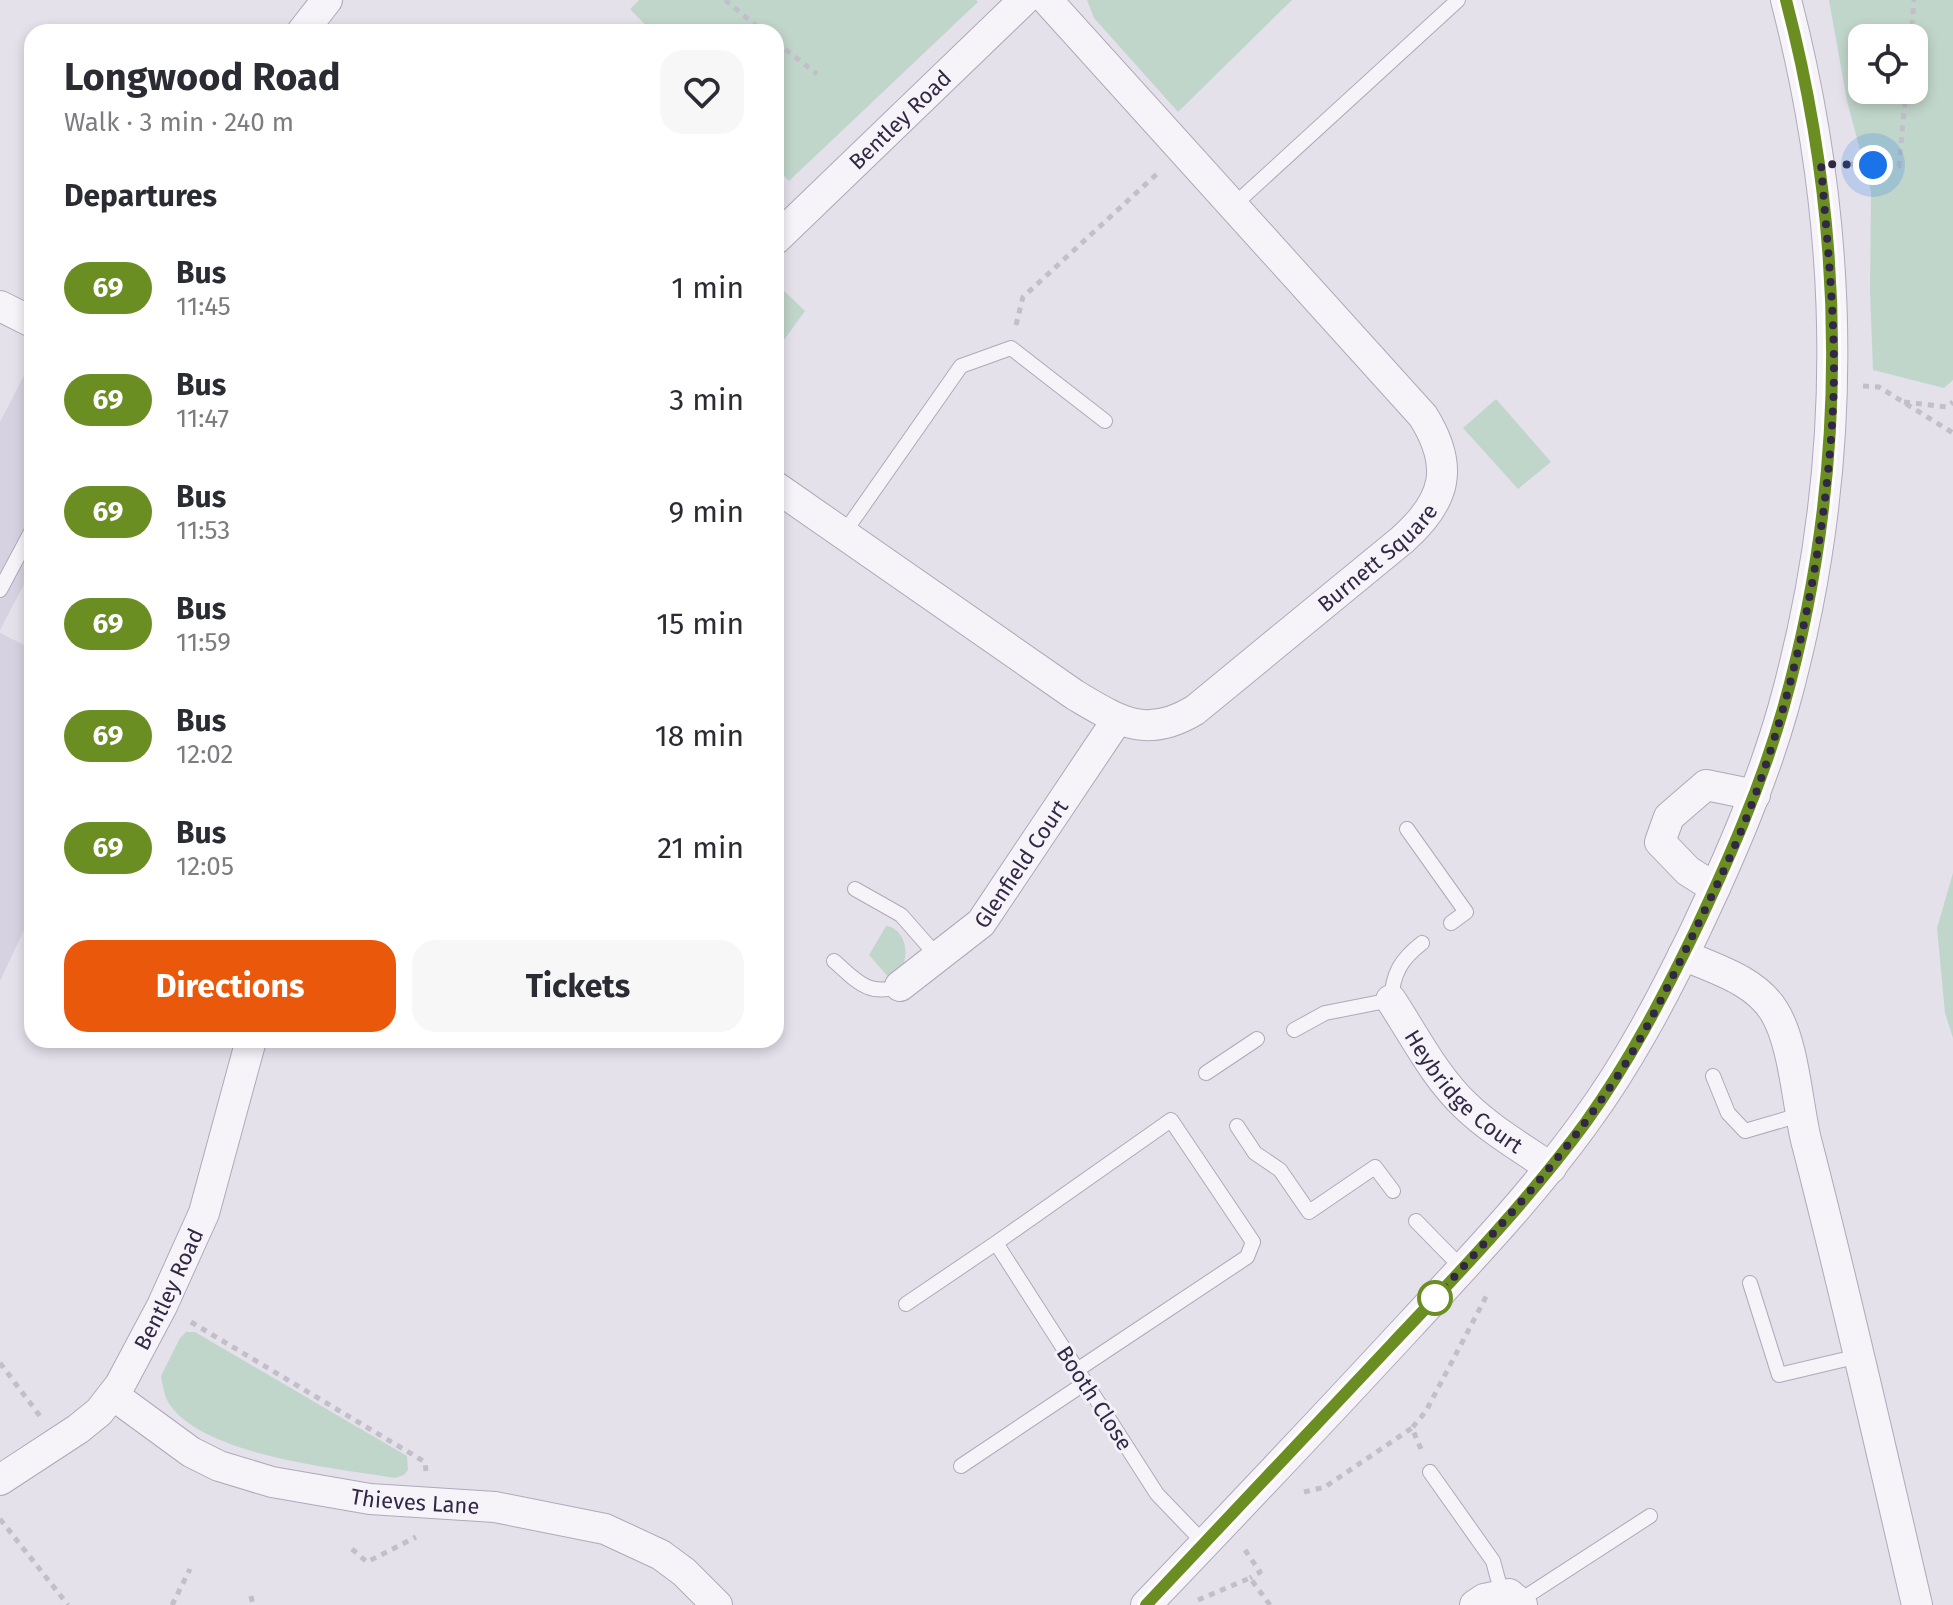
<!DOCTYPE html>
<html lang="en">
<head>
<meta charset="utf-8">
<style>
  body { margin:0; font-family:"Fira Sans",sans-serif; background:#f7f7f7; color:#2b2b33; height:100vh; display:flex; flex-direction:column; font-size:30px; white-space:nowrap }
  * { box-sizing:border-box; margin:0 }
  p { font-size:26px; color:#7c7c81 }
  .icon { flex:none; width:44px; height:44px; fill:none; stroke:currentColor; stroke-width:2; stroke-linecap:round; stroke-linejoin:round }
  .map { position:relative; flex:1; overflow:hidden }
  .drawer { position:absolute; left:24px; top:24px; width:760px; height:1024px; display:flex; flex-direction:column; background:#fff; border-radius:24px; box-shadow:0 4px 12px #0003 }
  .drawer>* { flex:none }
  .badge { padding:0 16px; border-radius:26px; font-size:28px; line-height:52px }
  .fabs { position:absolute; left:1848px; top:24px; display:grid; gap:16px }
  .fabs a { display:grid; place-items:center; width:80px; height:80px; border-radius:16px; background:#fff; box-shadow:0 4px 12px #0003; font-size:40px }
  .you { position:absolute; width:40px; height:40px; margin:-20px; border:6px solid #fff; border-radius:50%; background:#1a73e8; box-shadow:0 0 0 12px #1a73e833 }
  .map>.badge { position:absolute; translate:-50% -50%; box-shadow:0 0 0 4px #fff }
  h2 { padding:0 40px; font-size:30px; line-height:72px }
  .round { display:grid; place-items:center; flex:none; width:84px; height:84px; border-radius:24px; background:#f7f7f7 }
  .headline { display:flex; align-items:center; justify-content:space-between; height:136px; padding:0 40px }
  h1 { font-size:38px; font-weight:700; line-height:60px }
  .action { display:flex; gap:16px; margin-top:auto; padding:16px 40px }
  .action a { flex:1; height:92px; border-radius:24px; background:#ea580c; color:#fff; font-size:32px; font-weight:700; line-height:92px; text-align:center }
  .action a+a { background:#f7f7f7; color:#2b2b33 }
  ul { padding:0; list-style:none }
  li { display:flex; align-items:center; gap:24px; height:112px; padding:0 40px }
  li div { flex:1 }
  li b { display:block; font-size:30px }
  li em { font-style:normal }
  li .badge { min-width:88px; font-weight:700; text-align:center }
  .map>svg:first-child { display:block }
  .built { fill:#d7d2e1 }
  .green { fill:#c1d6cb; fill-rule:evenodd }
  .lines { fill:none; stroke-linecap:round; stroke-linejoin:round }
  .lane-casing { stroke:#afa9b9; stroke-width:16 }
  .street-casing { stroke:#afa9b9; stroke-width:32 }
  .path { stroke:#c3bfca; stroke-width:5; stroke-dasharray:6 6; stroke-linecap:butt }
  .lane { stroke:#f6f4f9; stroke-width:14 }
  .street { stroke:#f6f4f9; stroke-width:30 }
  .line-casing { stroke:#fff; stroke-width:18 }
  .line { stroke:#6b8e23; stroke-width:12 }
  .walk { stroke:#322745; stroke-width:8; stroke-dasharray:0 14.4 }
  .stop-dot { fill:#fff; stroke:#6b8e23; stroke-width:4 }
  .labels { text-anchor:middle; stroke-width:6; stroke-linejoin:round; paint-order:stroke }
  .street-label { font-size:22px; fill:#322745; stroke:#f3f1f8 }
</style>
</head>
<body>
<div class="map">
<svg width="1953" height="1605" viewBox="0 0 1953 1605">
  <rect width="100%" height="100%" fill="#e4e1eb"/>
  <path class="built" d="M32 360V569L0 630V422Z
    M0 633 32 649V913L0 981Z"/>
  <path class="green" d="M639 0H976L978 2 789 181 776 167V32H652L630 9Z
    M1087 0H1292L1178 112 1094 18Z
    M1829 0H1953V380L1944 388 1873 370 1870 293 1871 191 1847 101ZM1862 38H1914V90H1862Z
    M778 285 805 311 776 351V286Z
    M1496 399 1551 462 1518 489 1463 428Z
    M1953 873V1038L1945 1013 1937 928Z
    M886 926C905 928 911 955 900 970 897 973 893 976 890 979L869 955Z
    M186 1332H195L407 1456 408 1470 404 1475 395 1478C336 1468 206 1456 170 1405 164 1397 163 1386 161 1376L180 1338Z"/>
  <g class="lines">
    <g class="lane-casing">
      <path id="lane" d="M1234 205 1458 0
        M844 533 961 366 1011 348 1105 421
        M0 590 32 530
        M1407 829 1466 912 1451 923
        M855 889 901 915 938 957
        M834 961C857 981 868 997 900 986
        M1294 1030 1325 1013 1391 1000C1393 974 1400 960 1422 943
        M1206 1073 1257 1039
        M1713 1076 1728 1113 1745 1131 1800 1115
        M1237 1126 1255 1153 1280 1170 1309 1212 1375 1167 1393 1191
        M1416 1221 1462 1268
        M1750 1283 1779 1375 1859 1356
        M906 1304 996 1243
        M1077 1370 1247 1257 1253 1242 1171 1120 996 1243 1157 1494 1205 1544
        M961 1466 1085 1383
        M1430 1472 1493 1561 1502 1594
        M1519 1601 1650 1516"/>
    </g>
    <g class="street-casing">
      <g id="street">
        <path d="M302 32 327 0"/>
        <path id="s1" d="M776 239 1024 0"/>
        <path d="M0 306 32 322"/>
        <path id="s2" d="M776 487 1075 695C1119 721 1146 740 1195 710L1402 540C1446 501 1455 467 1423 416L1047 0"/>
        <path d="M1715 888 1688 871 1660 842 1669 817 1706 785 1755 795"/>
        <path d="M1683 955C1715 969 1755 980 1774 1011 1794 1043 1797 1102 1806 1140 1846 1294 1881 1450 1917 1605"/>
        <path id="s3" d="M900 986 981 923 1117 720"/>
        <path id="s4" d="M1391 1000C1414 1035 1435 1077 1466 1106 1491 1130 1522 1148 1551 1168"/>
        <path id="s5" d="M113 1395 191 1452 219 1466 272 1482 370 1499 495 1507 605 1529 661 1555 684 1572 717 1605"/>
        <path id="s6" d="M0 1480 78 1429 99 1412 120 1385 162 1306 204 1213 251 1040"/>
        <path d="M1146 1605C1235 1512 1324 1418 1411 1324 1471 1259 1533 1194 1585 1122 1629 1062 1663 997 1695 931 1729 859 1761 786 1783 709 1849 474 1847 235 1786 0"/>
        <path d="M1475 1605 1484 1599 1509 1594 1522 1605"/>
      </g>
    </g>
    <path class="path" d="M725 0 764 32
      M1911 38 1914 0
      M776 42 817 74
      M1850 164 1899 166 1906 90
      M1016 325 1023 297 1159 172
      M1863 386 1879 387 1953 433
      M1904 402 1947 407 1953 402
      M191 1322 425 1462 426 1471
      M0 1363 40 1416
      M1421 1449 1412 1428 1426 1411 1488 1293
      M1304 1492 1325 1487 1412 1428
      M0 1519 68 1605
      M352 1549 367 1562 416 1537
      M1245 1550 1260 1572 1250 1578
      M251 1596 253 1605
      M1198 1600 1250 1578 1270 1605
      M172 1605 190 1569"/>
    <use href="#lane" class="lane"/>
    <use href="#street" class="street"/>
  </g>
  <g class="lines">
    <g class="line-casing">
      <path id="line" d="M1146 1605C1229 1518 1311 1431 1392 1344 1459 1273 1528 1201 1586 1122 1629 1062 1663 997 1695 931 1729 859 1761 786 1783 709 1849 476 1847 233 1786 0"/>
    </g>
    <use href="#line" class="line"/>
    <path class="walk" d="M1435 1298C1502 1224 1570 1151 1624 1066 1649 1026 1670 982 1691 939 1706 907 1722 876 1736 843 1792 714 1826 547 1833 407 1837 326 1827 244 1821 164L1873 165"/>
  </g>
  <circle class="stop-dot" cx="1435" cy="1298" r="16"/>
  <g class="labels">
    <g class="street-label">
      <text dy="8" stroke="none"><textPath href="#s1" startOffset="172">Bentley Road</textPath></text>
      <text dy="8" stroke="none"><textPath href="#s2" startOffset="732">Burnett Square</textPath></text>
      <text dy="8" stroke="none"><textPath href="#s3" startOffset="174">Glenfield Court</textPath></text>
      <text dy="8" stroke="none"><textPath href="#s4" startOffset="118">Heybridge Court</textPath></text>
      <text dy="8" stroke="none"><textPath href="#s6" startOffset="262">Bentley Road</textPath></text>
      <text transform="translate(1095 1398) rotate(57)" y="8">Booth Close</text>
      <text dy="8" stroke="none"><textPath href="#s5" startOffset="328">Thieves Lane</textPath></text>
    </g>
  </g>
</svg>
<div class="fabs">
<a><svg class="icon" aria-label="locate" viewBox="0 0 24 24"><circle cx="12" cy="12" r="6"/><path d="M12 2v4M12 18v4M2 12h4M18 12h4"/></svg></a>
</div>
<div class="you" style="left:1873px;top:165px"></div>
<section class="drawer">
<div class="headline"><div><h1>Longwood Road</h1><p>Walk · 3 min · 240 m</p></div><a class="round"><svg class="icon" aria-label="heart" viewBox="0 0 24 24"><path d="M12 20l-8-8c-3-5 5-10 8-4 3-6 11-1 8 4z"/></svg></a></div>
<h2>Departures</h2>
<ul>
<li><span class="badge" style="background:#6b8e23;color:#fff">69</span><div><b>Bus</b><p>11:45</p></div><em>1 min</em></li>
<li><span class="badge" style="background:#6b8e23;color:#fff">69</span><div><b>Bus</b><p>11:47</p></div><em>3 min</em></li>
<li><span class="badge" style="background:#6b8e23;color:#fff">69</span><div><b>Bus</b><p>11:53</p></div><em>9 min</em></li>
<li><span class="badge" style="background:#6b8e23;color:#fff">69</span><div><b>Bus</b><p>11:59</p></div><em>15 min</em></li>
<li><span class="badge" style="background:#6b8e23;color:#fff">69</span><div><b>Bus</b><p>12:02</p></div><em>18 min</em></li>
<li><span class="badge" style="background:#6b8e23;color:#fff">69</span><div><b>Bus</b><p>12:05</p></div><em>21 min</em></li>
</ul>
<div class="action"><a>Directions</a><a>Tickets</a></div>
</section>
</div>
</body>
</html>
